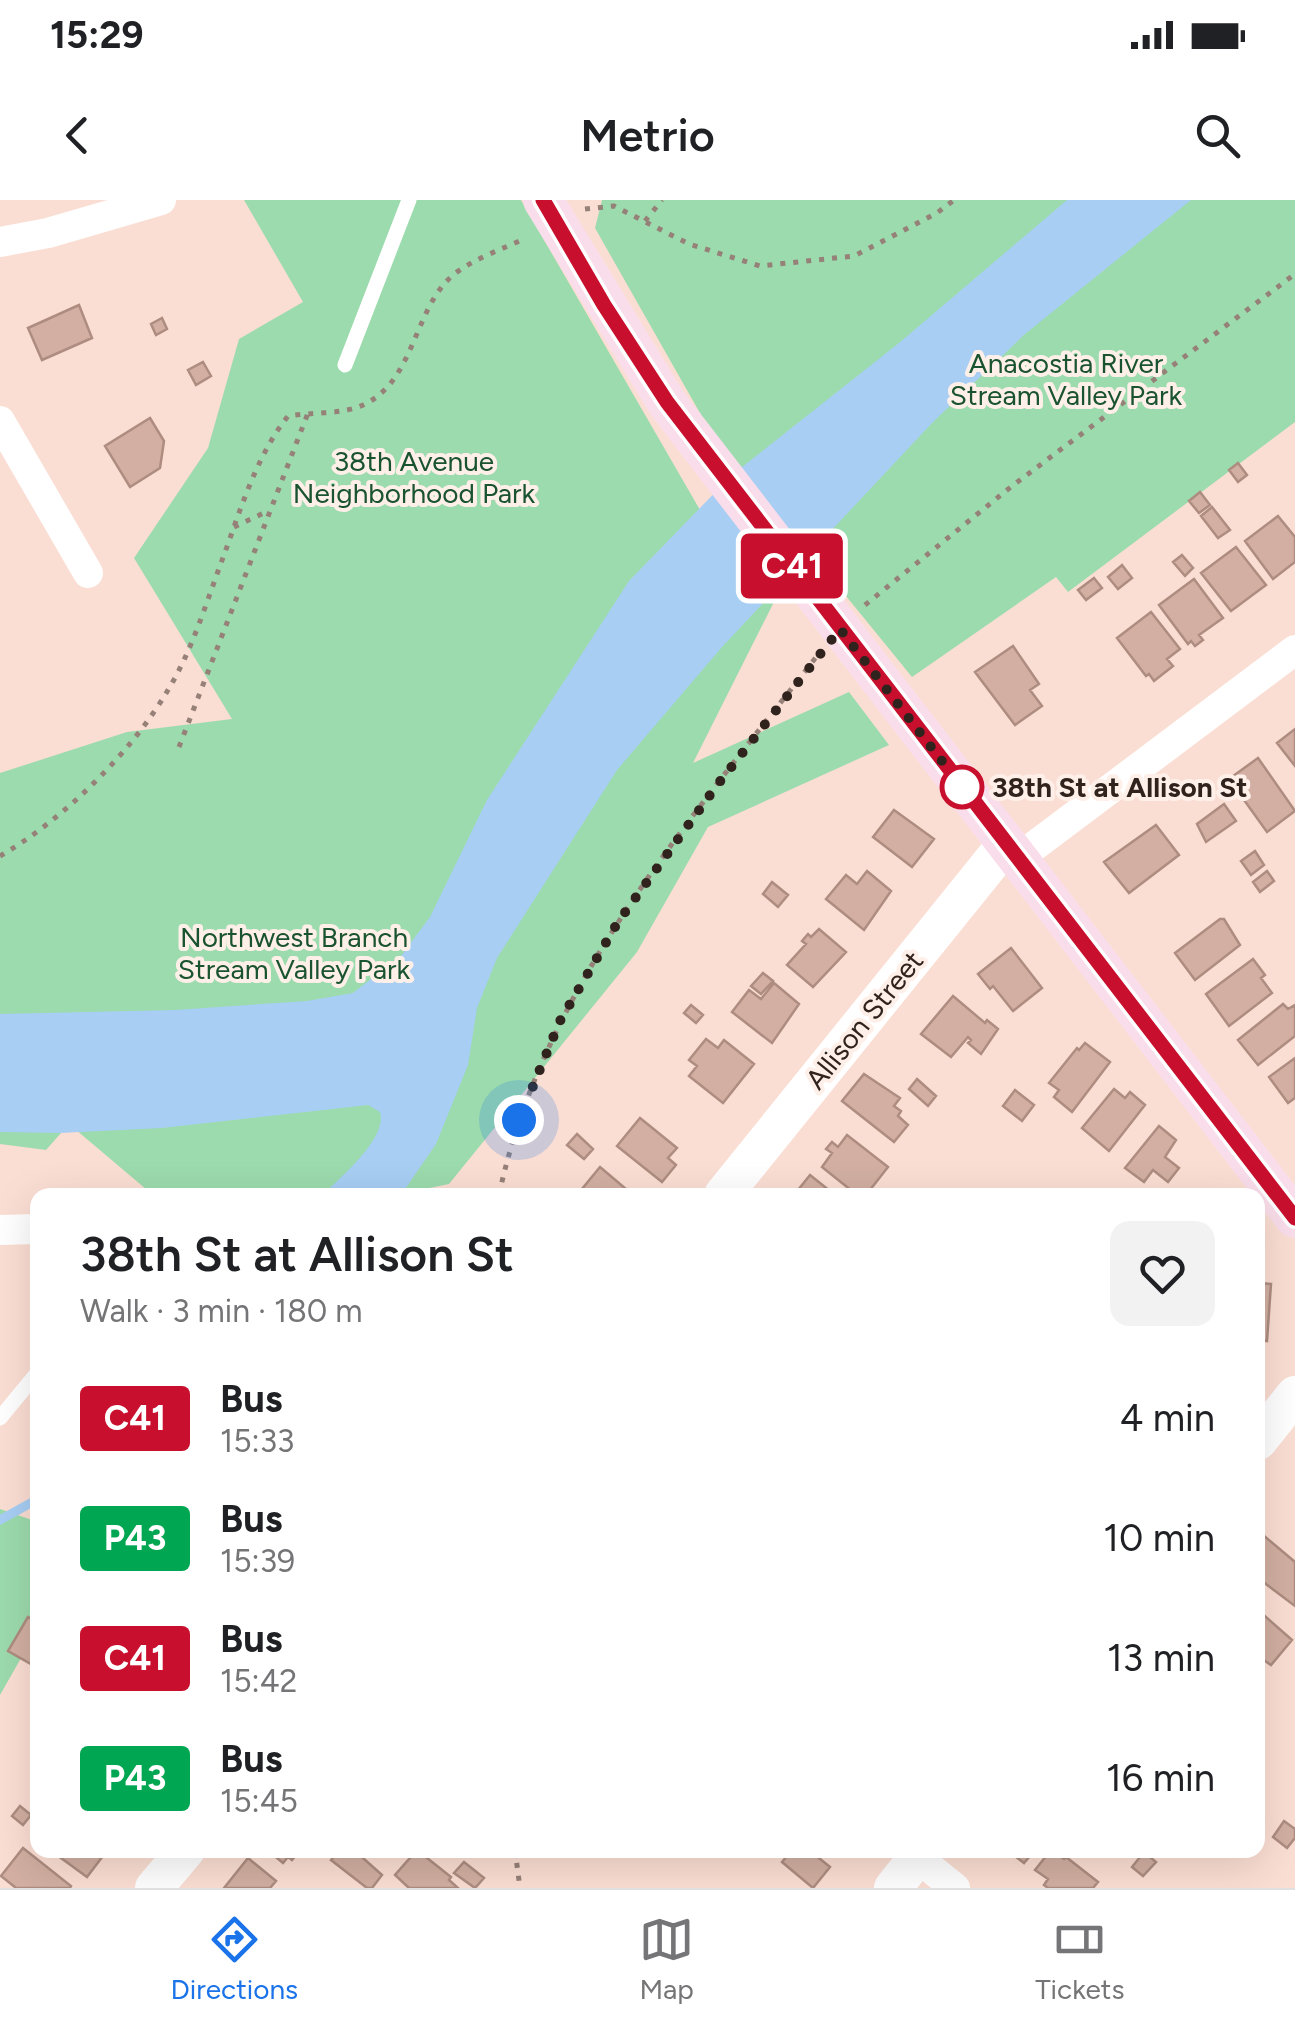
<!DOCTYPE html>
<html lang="en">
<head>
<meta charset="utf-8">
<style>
  body { margin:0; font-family:Figtree,sans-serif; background:#f2f2f2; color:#202124; height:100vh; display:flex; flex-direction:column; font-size:38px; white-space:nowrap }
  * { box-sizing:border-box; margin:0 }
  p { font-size:32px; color:#757577 }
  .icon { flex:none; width:55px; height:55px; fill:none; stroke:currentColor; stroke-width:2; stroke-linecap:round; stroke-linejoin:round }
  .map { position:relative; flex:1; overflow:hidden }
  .drawer { position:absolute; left:30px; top:988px; width:1235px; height:670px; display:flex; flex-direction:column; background:#fff; border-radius:20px; box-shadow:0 10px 40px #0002 }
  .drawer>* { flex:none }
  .badge { padding:0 20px; border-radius:8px; font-size:35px; line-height:65px }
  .you { position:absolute; width:50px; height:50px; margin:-25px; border:8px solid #fff; border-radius:50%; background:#1a73e8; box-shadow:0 0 0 15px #1a73e833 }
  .map>.badge { position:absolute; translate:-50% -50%; box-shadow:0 0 0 5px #fff }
  .round { display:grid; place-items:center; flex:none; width:105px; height:105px; border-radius:20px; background:#f2f2f2 }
  .head { display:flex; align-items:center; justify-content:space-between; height:170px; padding:0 50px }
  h1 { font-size:48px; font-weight:600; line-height:75px }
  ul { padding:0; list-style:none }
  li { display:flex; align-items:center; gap:30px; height:120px; padding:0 50px }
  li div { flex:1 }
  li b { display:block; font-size:38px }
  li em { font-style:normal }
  li .badge { min-width:110px; font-weight:700; text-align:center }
  .status { display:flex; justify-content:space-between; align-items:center; height:70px; padding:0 50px; background:#fff; direction:ltr }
  .status svg { height:28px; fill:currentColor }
  header { display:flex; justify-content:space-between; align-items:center; height:130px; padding:0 50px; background:#fff; font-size:45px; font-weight:600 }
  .menu { display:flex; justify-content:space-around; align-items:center; height:140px; border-top:2px solid #e0e0e0; background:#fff; font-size:28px; color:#757577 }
  .menu a { display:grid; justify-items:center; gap:5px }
  .menu .active { color:#1a73e8 }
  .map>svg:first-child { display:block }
  .green { fill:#9cdbad }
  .water { fill:#a8cef4 }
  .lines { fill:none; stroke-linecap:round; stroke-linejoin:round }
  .stream { stroke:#a8cef4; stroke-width:9 }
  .building { fill:#d2afa2; stroke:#ae8d80; stroke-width:2.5 }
  .path { stroke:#968179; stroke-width:5; stroke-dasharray:5 8; stroke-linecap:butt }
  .service { stroke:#fff; stroke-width:15 }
  .minor { stroke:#fff; stroke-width:30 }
  .tertiary { stroke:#fff; stroke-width:38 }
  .secondary { stroke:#faddea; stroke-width:40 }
  .line-casing { stroke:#fff; stroke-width:22 }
  .line { stroke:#c8102e; stroke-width:15 }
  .walk { stroke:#30231e; stroke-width:10; stroke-dasharray:0 18 }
  .stop-dot { fill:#fff; stroke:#c8102e; stroke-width:5 }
  .labels { text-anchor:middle; stroke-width:8; stroke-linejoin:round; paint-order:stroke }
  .park-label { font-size:28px; fill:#19532f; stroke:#feefe9 }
  .stop-label { font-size:28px; font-weight:bold; fill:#30231e; stroke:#feefe9; text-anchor:start }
  .street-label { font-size:28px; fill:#30231e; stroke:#feefe9 }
</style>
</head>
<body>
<div class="status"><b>15:29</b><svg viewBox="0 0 49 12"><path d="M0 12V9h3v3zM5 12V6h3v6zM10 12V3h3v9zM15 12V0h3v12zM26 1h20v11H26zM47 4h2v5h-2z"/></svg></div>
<header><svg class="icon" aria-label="back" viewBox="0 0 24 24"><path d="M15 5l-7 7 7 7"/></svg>Metrio<svg class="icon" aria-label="search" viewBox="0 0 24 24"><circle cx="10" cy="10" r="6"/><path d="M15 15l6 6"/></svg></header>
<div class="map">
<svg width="1295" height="1688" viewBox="0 0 1295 1688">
  <rect width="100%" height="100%" fill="#fbded3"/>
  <path class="green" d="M244 0H521L711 329 777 396 693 563 849 492 889 545 708 627 637 752 449 984 395 995H153L69 924 46 950 0 944V573L127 532 232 519 134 358 208 248 239 139 303 102Z
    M602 0H1295V222L1068 392 1056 377 912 477 745 272 738 280 595 28Z
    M0 1309 38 1322 37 1430 0 1495Z"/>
  <path class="water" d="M1067 0H1191L1025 134 933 222 722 447 617 570 497 758 477 808 468 865 436 944 401 995H323C340 977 388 938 380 912L368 905 162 928 60 933 0 932V814L175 810 307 801 353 793 401 756 430 717 487 600 629 381 732 275 899 143Z"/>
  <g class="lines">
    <path class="stream" d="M0 1320 38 1299"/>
  </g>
  <path class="building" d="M79 105 92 138 42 160 28 128Z
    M162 118 167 129 156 135 151 124Z
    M203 162 211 176 196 185 188 170Z
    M150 218 164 241 160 268 130 287 105 246Z
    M1238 263 1247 275 1238 282 1229 270Z
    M1200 292 1210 305 1199 313 1189 301Z
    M1212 307 1230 330 1218 338 1201 316Z
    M1278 316 1295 337V362L1273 379 1245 341Z
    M1236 347 1266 385 1231 411 1201 373Z
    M1182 355 1193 368 1185 376 1173 362Z
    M1122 365 1132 378 1118 389 1108 377Z
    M1094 378 1102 388 1086 400 1078 390Z
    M1194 379 1223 418 1199 435 1203 440 1195 446 1191 441 1188 444 1159 405Z
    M1151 412 1180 449 1167 459 1173 466 1154 481 1149 474 1146 476 1117 438Z
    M1013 446 1039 484 1030 490 1042 506 1015 525 975 472Z
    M1295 529V566L1277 543Z
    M1258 558 1295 611 1267 632 1229 579Z
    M1224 604 1236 621 1206 642 1197 624Z
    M894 610 934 639 912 667 873 637Z
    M1156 625 1179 655 1129 693 1104 662Z
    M1255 651 1264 665 1251 675 1241 661Z
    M867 671 891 691 864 730 826 699 846 675 857 684Z
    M1267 671 1274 681 1260 692 1253 682Z
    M772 682 788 695 778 707 763 694Z
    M1220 719H1224L1240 745 1195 780 1175 753Z
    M819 729 846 752 813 787 787 765 806 744 802 741 808 734 811 737Z
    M1011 748 1042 788 1013 811 993 786 990 789 978 774Z
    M1253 759 1265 775 1261 778 1272 793 1229 826 1206 794Z
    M763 773 773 781 761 794 751 786Z
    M774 783 799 804 772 843 732 812 749 790 761 799Z
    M953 796 985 823 987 820 998 829 981 854 968 843 971 840 968 837 951 857 921 834Z
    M1283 804 1288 809 1295 805V836L1258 865 1238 840Z
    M691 805 703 815 696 823 684 813Z
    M706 839 718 848 724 840 754 864 723 903 689 876 697 866 689 860Z
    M1085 843 1110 862 1072 912 1054 897 1059 890 1049 883 1077 848 1079 850Z
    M1295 858V898L1288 903 1269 877Z
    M864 874 900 898 894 906 901 911 898 916 908 925 894 942 842 901Z
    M917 879 936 896 928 906 909 889Z
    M1114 889 1125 898 1130 892 1145 905 1109 951 1082 928Z
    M1015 890 1034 905 1022 921 1003 906Z
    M640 918 677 948 668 958 676 965 662 982 617 946Z
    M1159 926 1176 940 1165 957 1179 968 1168 982 1153 970 1144 982 1125 968Z
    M577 934 593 949 584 959 567 945Z
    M847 935 888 967 866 995H857L822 967 832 953 826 949 832 942 838 947Z
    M600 967 633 995H577Z
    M810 975 835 995H794Z
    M1258 1083 1271 1084 1267 1141 1258 1140Z
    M1263 1335 1295 1362V1406L1258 1378V1341Z
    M1258 1410 1292 1440 1271 1465 1258 1456Z
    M28 1417 38 1422V1468L8 1451Z
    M20 1606 31 1615 23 1625 12 1616Z
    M1284 1621 1295 1629V1638L1287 1648 1273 1637Z
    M23 1648 71 1686 70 1688H16L1 1676Z
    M50 1650H96L103 1656 87 1677Z
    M273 1650H300L292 1660 288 1657 283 1663 271 1653Z
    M340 1650H354L382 1675 372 1688H367L331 1660Z
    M417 1650 451 1677 449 1680 458 1688H409L395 1675Z
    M792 1650H809L830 1667 813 1688 782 1662Z
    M1007 1650H1035L1024 1663Z
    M1051 1650 1064 1659 1066 1657 1098 1682 1093 1688H1048L1044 1685 1048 1679 1035 1670Z
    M1144 1652 1156 1662 1143 1676 1132 1667Z
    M248 1658 276 1681 270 1688H224Z
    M464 1662 484 1678 475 1688 454 1673Z"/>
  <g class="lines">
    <path class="path" d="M585 9 614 6 689 44 760 66 854 56 937 13 954 0
      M645 21 662 0
      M234 327 268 311
      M865 405 1012 286 1295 74
      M179 547 308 213
      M0 656C63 620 131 553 168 490 193 449 207 400 224 355 241 308 257 255 288 216 311 212 344 215 365 204 411 182 414 118 445 83 463 62 501 50 526 38
      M499 995C544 784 692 618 820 452
      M515 1650 520 1688"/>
    <path class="service" d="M345 165 409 0
      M0 1218 38 1172"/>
    <path class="minor" d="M0 42 48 33 161 0
      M0 221 88 373
      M1017 659 1295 450
      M0 1030 38 1029
      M908 1650 955 1688"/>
    <path class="tertiary" d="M723 995 1006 644
      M1258 1241 1295 1195
      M154 1688 186 1650
      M893 1688 923 1650"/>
    <path class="secondary" d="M543 0 667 203 1295 1018"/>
  </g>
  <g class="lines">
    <g class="line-casing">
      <path id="line" d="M543 0 604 105 667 202 1295 1018"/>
    </g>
    <use href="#line" class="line"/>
    <path class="walk" d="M519 920 560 821 618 722 718 584 840 429 962 587"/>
  </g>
  <circle class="stop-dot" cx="962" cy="587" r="20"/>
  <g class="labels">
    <g class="park-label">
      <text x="1066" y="173">Anacostia River<tspan x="1066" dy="32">Stream Valley Park</tspan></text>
      <text x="414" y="271">38th Avenue<tspan x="414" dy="32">Neighborhood Park</tspan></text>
      <text x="294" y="747">Northwest Branch<tspan x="294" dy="32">Stream Valley Park</tspan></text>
    </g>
    <g class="stop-label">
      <text x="992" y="597">38th St at Allison St</text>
    </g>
    <g class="street-label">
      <text transform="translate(864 820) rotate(-51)" y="10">Allison Street</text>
    </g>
  </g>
</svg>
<div class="you" style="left:519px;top:920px"></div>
<b class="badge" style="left:792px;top:366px;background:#c8102e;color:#fff">C41</b>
<section class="drawer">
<div class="head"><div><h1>38th St at Allison St</h1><p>Walk · 3 min · 180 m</p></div><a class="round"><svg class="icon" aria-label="heart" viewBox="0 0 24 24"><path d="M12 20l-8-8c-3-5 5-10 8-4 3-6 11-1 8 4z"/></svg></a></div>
<ul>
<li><span class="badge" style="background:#c8102e;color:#fff">C41</span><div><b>Bus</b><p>15:33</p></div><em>4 min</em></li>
<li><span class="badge" style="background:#00a651;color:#fff">P43</span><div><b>Bus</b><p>15:39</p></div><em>10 min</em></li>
<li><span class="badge" style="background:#c8102e;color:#fff">C41</span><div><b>Bus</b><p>15:42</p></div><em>13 min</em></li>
<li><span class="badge" style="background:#00a651;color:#fff">P43</span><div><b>Bus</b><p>15:45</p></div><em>16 min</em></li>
</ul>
</section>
</div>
<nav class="menu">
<a class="active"><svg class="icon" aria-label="directions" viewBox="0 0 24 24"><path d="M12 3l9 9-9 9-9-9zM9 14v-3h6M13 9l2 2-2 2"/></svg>Directions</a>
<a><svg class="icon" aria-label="map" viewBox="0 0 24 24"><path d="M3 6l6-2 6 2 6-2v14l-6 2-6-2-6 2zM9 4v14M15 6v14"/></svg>Map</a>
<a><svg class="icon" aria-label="tickets" viewBox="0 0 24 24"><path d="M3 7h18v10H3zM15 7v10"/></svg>Tickets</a>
</nav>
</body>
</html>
